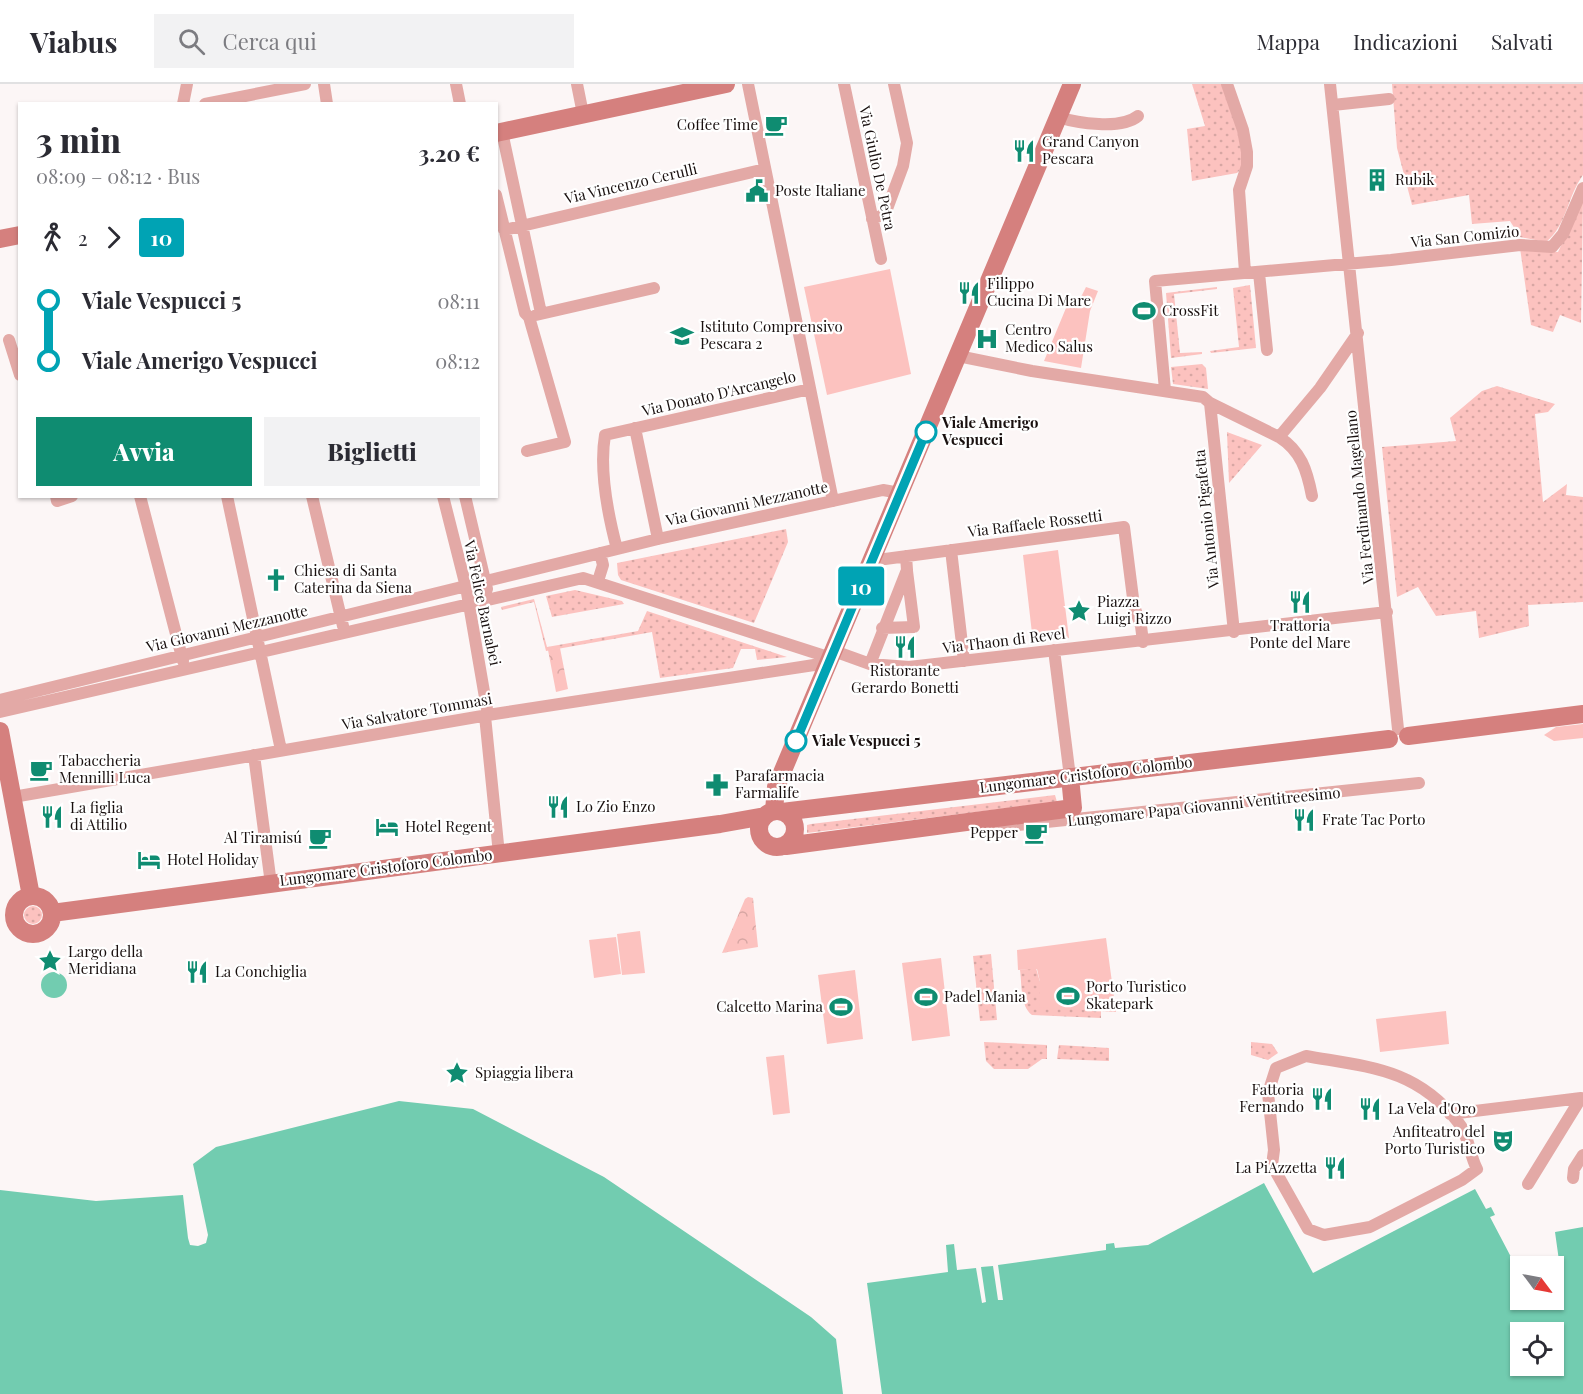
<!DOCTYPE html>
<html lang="it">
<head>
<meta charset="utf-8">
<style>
  body { margin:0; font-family:"Playfair Display",serif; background:#f2f2f3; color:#2b2b33; height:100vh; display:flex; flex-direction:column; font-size:22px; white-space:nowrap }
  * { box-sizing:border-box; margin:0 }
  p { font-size:20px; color:#7c7c81 }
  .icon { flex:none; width:33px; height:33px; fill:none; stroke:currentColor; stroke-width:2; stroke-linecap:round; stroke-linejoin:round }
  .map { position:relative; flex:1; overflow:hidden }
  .details { position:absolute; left:18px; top:18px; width:480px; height:396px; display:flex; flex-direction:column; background:#fff; border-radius:0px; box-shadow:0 2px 4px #0004 }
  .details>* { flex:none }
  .badge { padding:0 12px; border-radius:4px; font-size:21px; line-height:39px }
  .needle { width:39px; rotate:122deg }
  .controls { position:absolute; left:1510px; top:1172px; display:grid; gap:12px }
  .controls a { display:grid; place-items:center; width:54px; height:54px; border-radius:0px; background:#fff; box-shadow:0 2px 4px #0004; font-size:30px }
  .map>.badge { position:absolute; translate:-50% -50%; box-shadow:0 0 0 3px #fff }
  .legs { display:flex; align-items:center; gap:9px; height:66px; padding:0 18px; font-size:20px }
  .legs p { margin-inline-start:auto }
  .overview { display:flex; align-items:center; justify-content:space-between; height:102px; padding:0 18px }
  h1 { font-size:33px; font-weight:800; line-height:45px }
  .button { display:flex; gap:12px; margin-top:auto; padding:12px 18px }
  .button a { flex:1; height:69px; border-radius:0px; background:#0f8c71; color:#fff; font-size:24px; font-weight:800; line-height:69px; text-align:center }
  .button a+a { background:#f2f2f3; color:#2b2b33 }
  ul { padding:0 18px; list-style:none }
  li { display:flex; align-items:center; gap:21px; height:60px; font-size:22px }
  li i { display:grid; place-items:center; width:9px; height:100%; margin:0 8px; background:currentColor }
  li i::after { content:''; width:15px; height:15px; margin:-8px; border:4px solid; border-radius:50%; background:#fff }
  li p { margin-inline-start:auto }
  li:first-child i { background:linear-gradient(#0000 50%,currentColor 0) }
  li:last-child i { background:linear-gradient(currentColor 50%,#0000 0) }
  header { display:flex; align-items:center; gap:36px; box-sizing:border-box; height:84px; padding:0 30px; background:#fff; border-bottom:2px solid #e1e1e2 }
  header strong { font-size:28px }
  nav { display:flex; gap:33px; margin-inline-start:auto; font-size:21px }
  .search { width:420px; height:54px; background:#f2f2f3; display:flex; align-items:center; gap:15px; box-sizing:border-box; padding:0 21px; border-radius:0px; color:#7c7c81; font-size:22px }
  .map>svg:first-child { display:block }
  .grass { fill:url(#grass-dots) }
  .forest { fill:url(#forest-crowns) }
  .green { fill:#fcc2bf }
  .water { fill:#72ccb0; fill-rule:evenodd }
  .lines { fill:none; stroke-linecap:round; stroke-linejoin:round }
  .street { stroke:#e3a9a6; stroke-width:12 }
  .secondary { stroke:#d5807e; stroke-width:18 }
  .line-1-casing { stroke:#fff; stroke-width:14 }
  .line-1 { stroke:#00a3b4; stroke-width:9 }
  .stop-1-dot { fill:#fff; stroke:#00a3b4; stroke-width:3 }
  .labels { text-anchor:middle; stroke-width:4.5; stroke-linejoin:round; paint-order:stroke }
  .poi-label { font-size:15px; fill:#19100f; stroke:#fff; text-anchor:start }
  .street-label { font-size:15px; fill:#19100f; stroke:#fff }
  .stop-label { font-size:15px; font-weight:bold; fill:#19100f; stroke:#fff; text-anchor:start }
</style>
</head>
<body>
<header>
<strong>Viabus</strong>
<div class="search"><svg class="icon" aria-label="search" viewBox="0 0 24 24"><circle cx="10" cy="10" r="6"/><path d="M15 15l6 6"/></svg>Cerca qui</div>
<nav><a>Mappa</a><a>Indicazioni</a><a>Salvati</a></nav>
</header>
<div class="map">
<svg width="1583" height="1310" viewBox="0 0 1583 1310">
  <defs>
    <pattern id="grass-dots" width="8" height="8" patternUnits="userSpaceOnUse" patternTransform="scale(1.5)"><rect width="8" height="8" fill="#fcc2bf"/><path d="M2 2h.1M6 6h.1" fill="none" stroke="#d7a6a3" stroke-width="1.8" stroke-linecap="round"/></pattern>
    <pattern id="forest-crowns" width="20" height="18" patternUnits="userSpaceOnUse" patternTransform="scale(1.5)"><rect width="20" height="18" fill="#fcc2bf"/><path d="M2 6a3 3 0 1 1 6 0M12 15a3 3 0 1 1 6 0" fill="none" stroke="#d7a6a3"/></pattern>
  </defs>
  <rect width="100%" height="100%" fill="#fcf6f6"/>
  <path class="grass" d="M1192 0H1223C1229 19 1254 75 1237 89L1192 97 1187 45 1205 42Z
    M1392 0H1583V91C1567 113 1567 141 1546 158L1520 153 1510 137 1472 140 1469 111 1412 121 1397 64Z
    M1583 116 1581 239 1560 231 1553 248 1531 241 1520 164 1558 168Z
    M1250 201 1256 264 1211 269 1210 267 1239 263 1233 204Z
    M1217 203V205L1174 210 1180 269 1202 268V270L1171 274 1166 209Z
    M1202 280 1206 284 1208 305 1173 300 1171 283Z
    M1497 302 1555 320 1548 328 1535 330 1543 418 1567 400 1566 411 1583 413V518L1528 521 1529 542 1479 554 1476 527 1436 532 1418 503 1397 513 1382 363 1456 357 1450 334 1482 307Z
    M1227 348 1262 361 1229 399Z
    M786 445 788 458 754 539 621 496 618 491 617 479Z
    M575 506 622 517 624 520 552 533 546 512Z
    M534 515 547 563 638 547 647 527 787 573 757 576 755 565H741L733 584 660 594 652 548 546 567 534 518 502 526 501 523Z
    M1055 711 1057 718 807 749V741L811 740Z
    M24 831a9 9 0 1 1 18 0a9 9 0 1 1-18 0Z
    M991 870 997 936 980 937 973 872Z
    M1036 884 1040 898 1101 926V934L1032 931C1020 922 1022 900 1020 886Z
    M984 958 1047 961V975H1042L1028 985H994L986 977Z
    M1251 958 1272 960 1278 969 1268 976 1251 971Z
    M1059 961 1109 964V977L1057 975Z"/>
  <path class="forest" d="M560 564 568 605 556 608 548 566Z
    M748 813 753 814 758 863 722 869 745 815Z"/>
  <path class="green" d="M890 185 911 290 827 311 804 203Z
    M1086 203 1098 207 1090 227 1081 284 1044 277 1066 224 1076 223Z
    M1058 466 1069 554 1033 558 1023 471Z
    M1583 640V654L1554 657 1544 651 1556 643Z
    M640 847 645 889 622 891 617 850Z
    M616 853 621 890 594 894 589 856Z
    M1106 854 1116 928 1039 923 1040 898 1037 885 1018 886 1017 866Z
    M941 874 950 952 912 957 902 879Z
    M855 886 863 955 827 960 818 891Z
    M1446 927 1449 960 1380 968 1376 935Z
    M784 971 790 1029 773 1031 766 973Z"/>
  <path class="water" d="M41 901a13 13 0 1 1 26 0a13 13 0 1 1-26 0Z
    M399 1017 473 1025 604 1093 811 1233 836 1255 843 1310H0V1106L96 1117 183 1111 188 1154 190 1161 198 1162 206 1159 208 1151 193 1080 216 1063Z
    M1264 1099 1313 1189 1475 1105 1486 1125 1491 1123 1495 1131 1490 1133 1521 1192V1215H1554V1195L1561 1191 1555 1148 1583 1143V1310H882L867 1199 948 1188 946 1161 954 1160 957 1186 976 1184 982 1219 986 1218 981 1183 993 1182 998 1216H1003L998 1181 1106 1166V1160L1114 1159 1115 1164 1148 1161ZM1521 1248H1554V1281H1521Z"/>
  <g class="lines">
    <path class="street" d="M324 0 327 20
      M456 0 460 20
      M577 0 583 30
      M748 0 833 417
      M844 0 881 175
      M1227 0 1243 46 1247 68V82L1239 106 1245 188
      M1330 0 1398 645
      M183 20 187 0
      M205 20 305 0
      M1333 21 1389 15
      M1058 33C1077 39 1121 46 1138 32
      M502 48 541 229
      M496 111 525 229 529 233 565 358 527 367
      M872 135 882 131 887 125 903 82 907 59 894 0
      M504 146 765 85
      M1259 189 1267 266
      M536 231 654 204
      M9 256 20 291
      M958 272 1032 287 1203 313 1210 319 1279 353 1320 304 1358 249
      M1165 306 1155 197 1391 176 1520 161 1552 163 1563 150 1583 104
      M1210 319 1234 548
      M635 344 658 455
      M1279 353C1301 367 1307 386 1312 412
      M56 412 57 417 72 412
      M140 412 183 577
      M227 412 281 666
      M312 412 343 542
      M443 412 466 503 488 631
      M465 412 487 505
      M617 465C608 431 599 386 605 351L810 305
      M951 466 964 577
      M873 474 885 475 1124 443 1134 522 1141 542 1143 558
      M598 497 603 481 600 469
      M882 544 914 543 907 487
      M1054 566 1070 693
      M834 567 870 580 909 583 1387 528
      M870 580 907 486 906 472
      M0 616 658 455 883 406 900 409
      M0 628 583 494 831 574
      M485 632 499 770
      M254 671 271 800
      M13 713 488 631 814 581 827 584
      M989 744 1419 699
      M1306 972C1368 983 1416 984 1458 1038 1469 1051 1469 1070 1477 1085L1462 1096 1370 1143 1324 1151 1308 1145 1272 1081 1274 1066 1268 1009 1276 984Z
      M1450 1030 1581 1014 1528 1100
      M1573 1094 1574 1085 1583 1071"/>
    <path class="secondary" d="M496 49 726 0
      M0 155 20 151
      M0 647 31 812
      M1408 652 1583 630
      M759 745a18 18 0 1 1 36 0a18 18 0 1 1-36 0Z
      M774 727 776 703 1072 0
      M782 728 1389 655
      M786 762 1073 724 1070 693
      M14 831a19 19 0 1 1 38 0a19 19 0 1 1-38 0Z
      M52 829 720 740 765 732"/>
  </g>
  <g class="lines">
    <g class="line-1-casing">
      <path id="line-1" d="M796 657 926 348"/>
    </g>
    <use href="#line-1" class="line-1"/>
  </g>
  <defs>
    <g id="cafe-bare" transform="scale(1.8)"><path d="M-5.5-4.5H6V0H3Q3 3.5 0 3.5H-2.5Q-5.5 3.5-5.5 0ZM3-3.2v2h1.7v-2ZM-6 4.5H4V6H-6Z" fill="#0f8c71" stroke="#fff" stroke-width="2.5" paint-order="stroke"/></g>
    <g id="restaurant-bare" transform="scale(1.8)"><path d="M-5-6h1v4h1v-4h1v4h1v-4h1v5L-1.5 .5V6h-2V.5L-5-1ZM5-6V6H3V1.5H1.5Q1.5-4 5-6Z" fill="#0f8c71" stroke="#fff" stroke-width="2.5" paint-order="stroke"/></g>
    <g id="building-bare" transform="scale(1.8)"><path d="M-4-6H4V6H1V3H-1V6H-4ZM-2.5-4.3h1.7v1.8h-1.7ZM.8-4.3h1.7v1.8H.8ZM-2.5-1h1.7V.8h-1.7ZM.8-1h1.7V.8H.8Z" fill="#0f8c71" stroke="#fff" stroke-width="2.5" paint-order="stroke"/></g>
    <g id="civic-bare" transform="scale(1.8)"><path d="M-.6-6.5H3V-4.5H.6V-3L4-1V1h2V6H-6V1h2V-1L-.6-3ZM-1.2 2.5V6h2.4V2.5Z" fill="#0f8c71" stroke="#fff" stroke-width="2.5" paint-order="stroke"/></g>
    <g id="stadium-bare" transform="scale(1.8)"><path d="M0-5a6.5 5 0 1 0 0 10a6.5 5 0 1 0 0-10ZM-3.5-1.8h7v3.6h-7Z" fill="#0f8c71" stroke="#fff" stroke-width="2.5" paint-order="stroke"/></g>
    <g id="school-bare" transform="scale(1.8)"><path d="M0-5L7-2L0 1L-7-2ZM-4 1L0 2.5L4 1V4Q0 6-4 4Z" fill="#0f8c71" stroke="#fff" stroke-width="2.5" paint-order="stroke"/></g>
    <g id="hospital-bare" transform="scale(1.8)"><path d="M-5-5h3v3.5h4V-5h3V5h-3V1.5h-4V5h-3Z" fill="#0f8c71" stroke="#fff" stroke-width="2.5" paint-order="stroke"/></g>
    <g id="church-bare" transform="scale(1.8)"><path d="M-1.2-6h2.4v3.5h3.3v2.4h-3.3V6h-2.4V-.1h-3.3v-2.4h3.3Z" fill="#0f8c71" stroke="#fff" stroke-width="2.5" paint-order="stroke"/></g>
    <g id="sight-bare" transform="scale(1.8)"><path d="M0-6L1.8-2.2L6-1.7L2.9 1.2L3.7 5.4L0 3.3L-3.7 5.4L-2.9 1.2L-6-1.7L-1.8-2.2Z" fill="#0f8c71" stroke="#fff" stroke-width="2.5" paint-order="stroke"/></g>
    <g id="pharmacy-bare" transform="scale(1.8)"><path d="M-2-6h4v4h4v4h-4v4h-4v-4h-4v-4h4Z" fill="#0f8c71" stroke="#fff" stroke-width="2.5" paint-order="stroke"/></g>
    <g id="hotel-bare" transform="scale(1.8)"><path d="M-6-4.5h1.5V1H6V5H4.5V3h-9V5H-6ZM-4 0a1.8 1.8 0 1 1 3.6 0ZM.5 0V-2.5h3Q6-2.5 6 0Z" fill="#0f8c71" stroke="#fff" stroke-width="2.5" paint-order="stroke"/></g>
    <g id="theatre-bare" transform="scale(1.8)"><path d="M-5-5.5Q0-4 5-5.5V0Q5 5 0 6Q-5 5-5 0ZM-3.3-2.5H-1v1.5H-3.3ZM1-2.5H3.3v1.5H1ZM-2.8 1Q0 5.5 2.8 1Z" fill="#0f8c71" stroke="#fff" stroke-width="2.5" paint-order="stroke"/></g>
  </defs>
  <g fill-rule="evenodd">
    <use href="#cafe-bare" x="776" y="41"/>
    <use href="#restaurant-bare" x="1024" y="67"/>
    <use href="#building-bare" x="1377" y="96"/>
    <use href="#civic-bare" x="757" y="107"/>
    <use href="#restaurant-bare" x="969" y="209"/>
    <use href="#stadium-bare" x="1144" y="227"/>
    <use href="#school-bare" x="682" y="252"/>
    <use href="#hospital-bare" x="987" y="255"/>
    <use href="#church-bare" x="276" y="496"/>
    <use href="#restaurant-bare" x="1300" y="518"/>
    <use href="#sight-bare" x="1079" y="527"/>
    <use href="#restaurant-bare" x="905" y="563"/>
    <use href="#cafe-bare" x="41" y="686"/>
    <use href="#pharmacy-bare" x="717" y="701"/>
    <use href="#restaurant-bare" x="558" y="723"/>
    <use href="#restaurant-bare" x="52" y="733"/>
    <use href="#restaurant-bare" x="1304" y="736"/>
    <use href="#hotel-bare" x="387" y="743"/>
    <use href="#cafe-bare" x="1036" y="749"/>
    <use href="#cafe-bare" x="320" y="754"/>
    <use href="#hotel-bare" x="149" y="776"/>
    <use href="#sight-bare" x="50" y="877"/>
    <use href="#restaurant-bare" x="197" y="888"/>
    <use href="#stadium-bare" x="1068" y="912"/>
    <use href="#stadium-bare" x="926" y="913"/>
    <use href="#stadium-bare" x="841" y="923"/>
    <use href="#sight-bare" x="457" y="989"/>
    <use href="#restaurant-bare" x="1322" y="1015"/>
    <use href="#restaurant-bare" x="1370" y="1025"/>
    <use href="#theatre-bare" x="1503" y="1057"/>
    <use href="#restaurant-bare" x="1335" y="1084"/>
  </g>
  <g class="stop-1-dot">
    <circle cx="926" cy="348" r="10"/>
    <circle cx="796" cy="657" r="10"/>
  </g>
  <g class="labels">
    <g class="poi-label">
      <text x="758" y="46" text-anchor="end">Coffee Time</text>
      <text x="1042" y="63">Grand Canyon<tspan x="1042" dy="17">Pescara</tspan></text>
      <text x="1395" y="101">Rubik</text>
      <text x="775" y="112">Poste Italiane</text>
      <text x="987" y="205">Filippo<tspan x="987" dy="17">Cucina Di Mare</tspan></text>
      <text x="1162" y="232">CrossFit</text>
      <text x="700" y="248">Istituto Comprensivo<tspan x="700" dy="17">Pescara 2</tspan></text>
      <text x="1005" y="251">Centro<tspan x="1005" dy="17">Medico Salus</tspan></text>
      <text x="294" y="492">Chiesa di Santa<tspan x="294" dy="17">Caterina da Siena</tspan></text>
      <text x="1097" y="523">Piazza<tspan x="1097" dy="17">Luigi Rizzo</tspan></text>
      <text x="1300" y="547" text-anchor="middle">Trattoria<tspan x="1300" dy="17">Ponte del Mare</tspan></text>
      <text x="905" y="592" text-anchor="middle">Ristorante<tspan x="905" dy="17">Gerardo Bonetti</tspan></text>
      <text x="59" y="682">Tabaccheria<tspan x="59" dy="17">Mennilli Luca</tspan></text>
      <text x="735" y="697">Parafarmacia<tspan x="735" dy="17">Farmalife</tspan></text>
      <text x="576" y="728">Lo Zio Enzo</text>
      <text x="70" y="729">La figlia<tspan x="70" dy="17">di Attilio</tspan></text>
      <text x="1322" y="741">Frate Tac Porto</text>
      <text x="405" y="748">Hotel Regent</text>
      <text x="1018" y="754" text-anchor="end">Pepper</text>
      <text x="302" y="759" text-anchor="end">Al Tiramisú</text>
      <text x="167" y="781">Hotel Holiday</text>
      <text x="68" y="873">Largo della<tspan x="68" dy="17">Meridiana</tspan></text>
      <text x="215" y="893">La Conchiglia</text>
      <text x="1086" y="908">Porto Turistico<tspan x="1086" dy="17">Skatepark</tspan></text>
      <text x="944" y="918">Padel Mania</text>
      <text x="823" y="928" text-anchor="end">Calcetto Marina</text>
      <text x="475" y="994">Spiaggia libera</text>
      <text x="1304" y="1011" text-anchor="end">Fattoria<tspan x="1304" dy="17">Fernando</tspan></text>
      <text x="1388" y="1030">La Vela d'Oro</text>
      <text x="1485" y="1053" text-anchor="end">Anfiteatro del<tspan x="1485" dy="17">Porto Turistico</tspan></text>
      <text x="1317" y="1089" text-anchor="end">La PiAzzetta</text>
    </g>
    <g class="street-label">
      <text transform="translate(877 84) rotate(78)" y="5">Via Giulio De Petra</text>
      <text transform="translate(631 100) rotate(-13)" y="5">Via Vincenzo Cerulli</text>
      <text transform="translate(1465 153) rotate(-6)" y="5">Via San Comizio</text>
      <text transform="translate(719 310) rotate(-13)" y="5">Via Donato D'Arcangelo</text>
      <text transform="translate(1360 413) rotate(-96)" y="5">Via Ferdinando Magellano</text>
      <text transform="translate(747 420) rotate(-12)" y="5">Via Giovanni Mezzanotte</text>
      <text transform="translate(1207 435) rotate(-96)" y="5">Via Antonio Pigafetta</text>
      <text transform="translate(1035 440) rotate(-7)" y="5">Via Raffaele Rossetti</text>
      <text transform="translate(482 519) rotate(78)" y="5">Via Felice Barnabei</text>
      <text transform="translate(227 545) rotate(-13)" y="5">Via Giovanni Mezzanotte</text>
      <text transform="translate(1004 557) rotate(-7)" y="5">Via Thaon di Revel</text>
      <text transform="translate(417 628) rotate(-10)" y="5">Via Salvatore Tommasi</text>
      <text transform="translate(1086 691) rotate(-7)" y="5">Lungomare Cristoforo Colombo</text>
      <text transform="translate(1204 723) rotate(-6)" y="5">Lungomare Papa Giovanni Ventitreesimo</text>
      <text transform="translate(386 784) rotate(-7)" y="5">Lungomare Cristoforo Colombo</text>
    </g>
    <g class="stop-label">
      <text x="942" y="344">Viale Amerigo<tspan x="942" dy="17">Vespucci</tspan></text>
      <text x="812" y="662">Viale Vespucci 5</text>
    </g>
  </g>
</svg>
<div class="controls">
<a><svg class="needle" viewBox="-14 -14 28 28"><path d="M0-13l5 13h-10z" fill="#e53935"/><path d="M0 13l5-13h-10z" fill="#7c7c81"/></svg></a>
<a><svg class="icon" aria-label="locate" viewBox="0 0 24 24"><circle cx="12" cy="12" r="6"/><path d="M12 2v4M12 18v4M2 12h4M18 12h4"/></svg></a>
</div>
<b class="badge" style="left:861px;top:502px;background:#00a3b4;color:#fff">10</b>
<section class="details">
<div class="overview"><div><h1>3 min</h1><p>08:09 – 08:12 · Bus</p></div><b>3.20 €</b></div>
<div class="legs"><svg class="icon" aria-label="walk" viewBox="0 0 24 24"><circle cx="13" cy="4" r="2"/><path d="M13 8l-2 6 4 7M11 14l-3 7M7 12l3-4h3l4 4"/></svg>2<svg class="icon" aria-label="forward" viewBox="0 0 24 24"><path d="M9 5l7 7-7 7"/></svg><b class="badge" style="background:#00a3b4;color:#fff">10</b></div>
<ul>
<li><i style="color:#00a3b4"></i><b>Viale Vespucci 5</b><p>08:11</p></li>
<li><i style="color:#00a3b4"></i><b>Viale Amerigo Vespucci</b><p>08:12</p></li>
</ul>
<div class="button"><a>Avvia</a><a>Biglietti</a></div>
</section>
</div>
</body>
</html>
